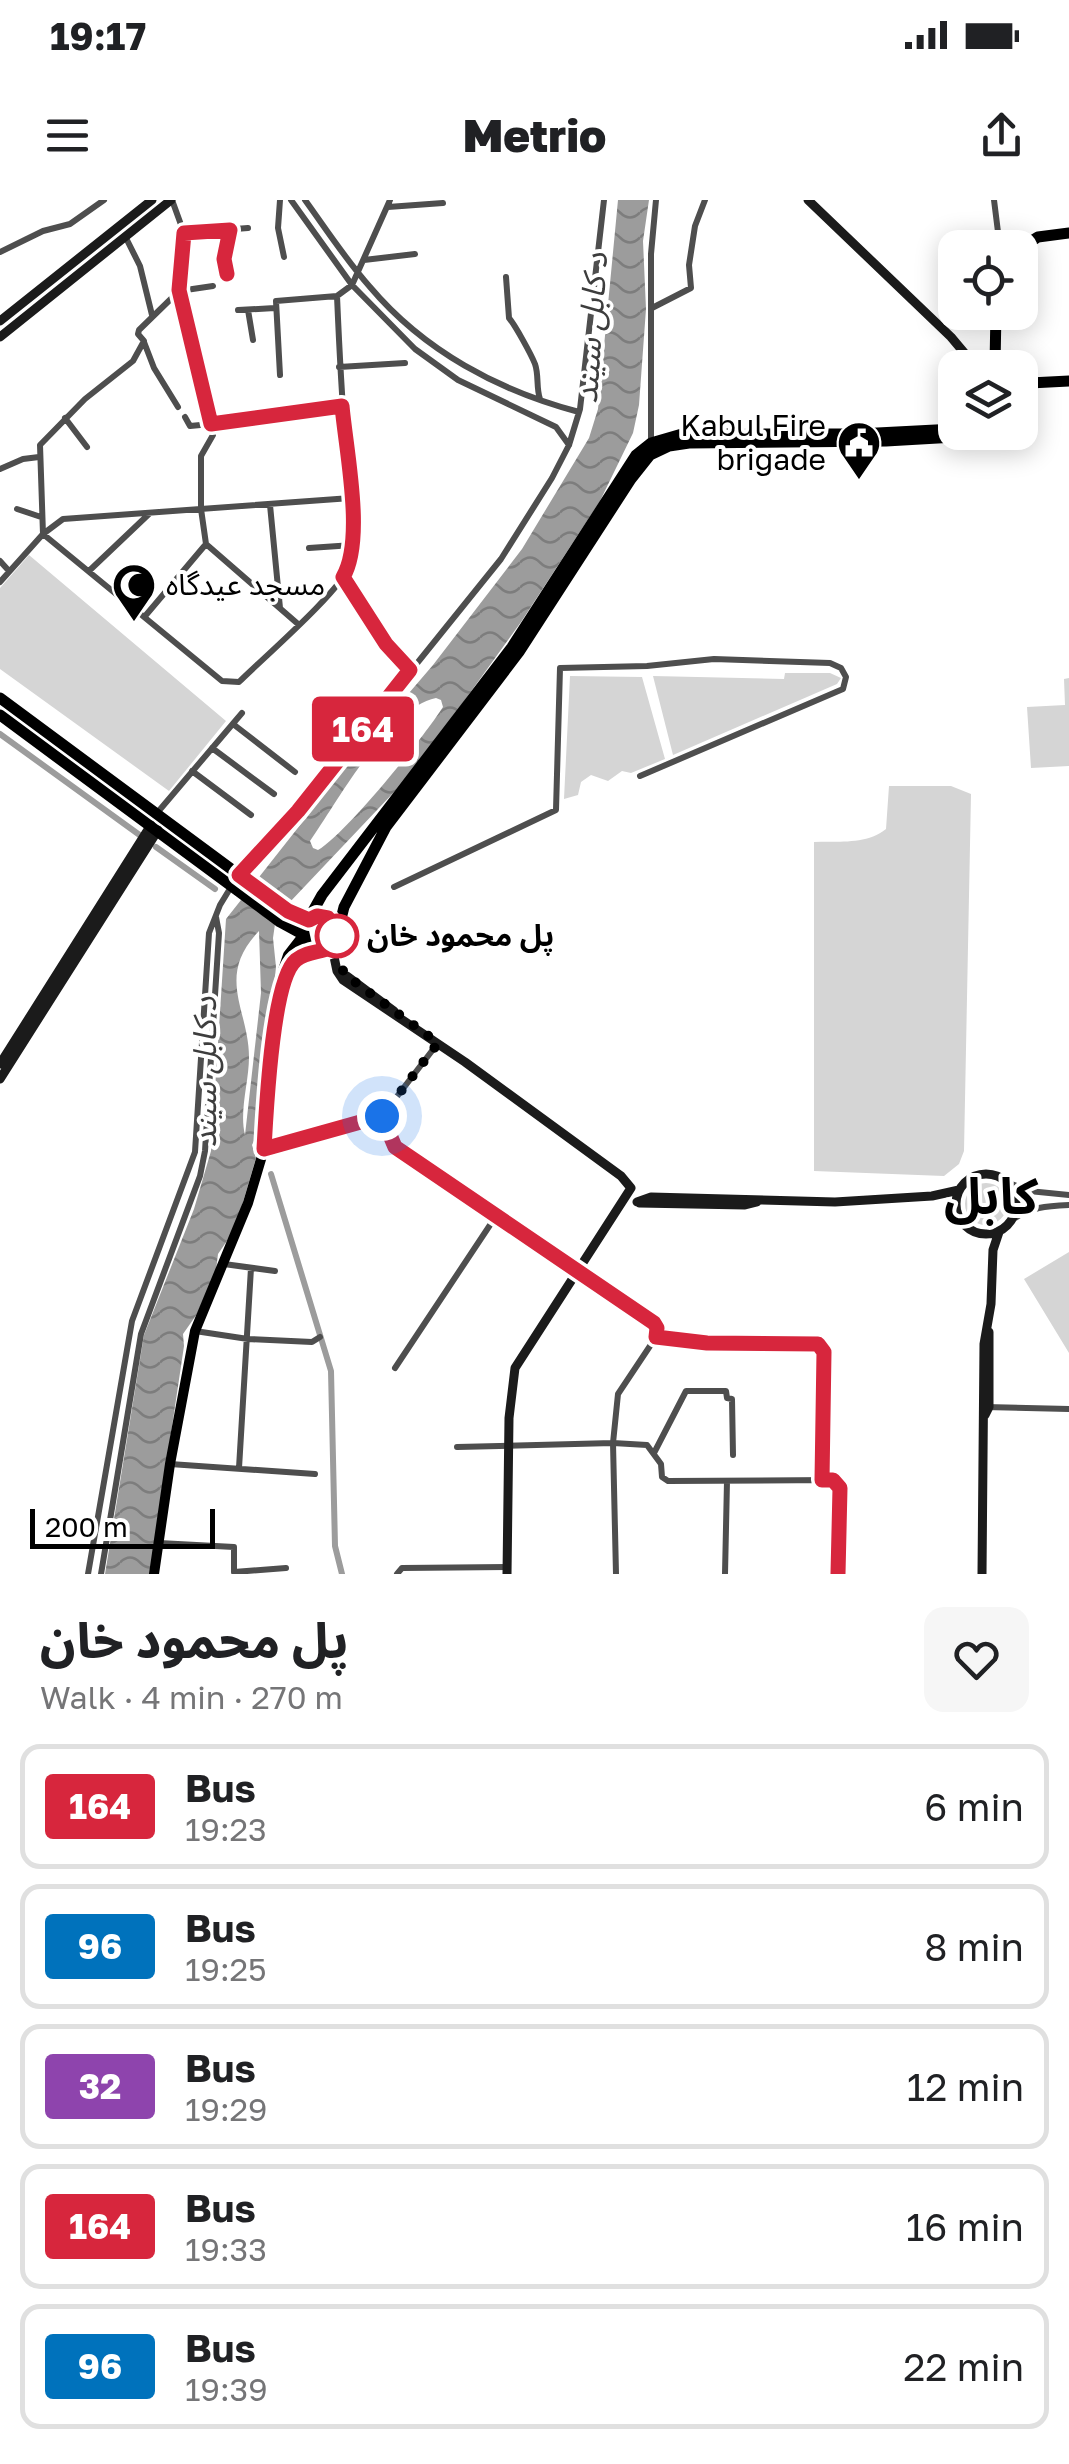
<!DOCTYPE html>
<html lang="en">
<head>
<meta charset="utf-8">
<style>
  body { margin:0; font-family:"Golos Text","Noto Sans Arabic",sans-serif; background:#f6f6f6; color:#202124; height:100vh; display:flex; flex-direction:column; font-size:38px; white-space:nowrap }
  * { box-sizing:border-box; margin:0 }
  p { font-size:32px; color:#757577 }
  .icon { flex:none; width:55px; height:55px; fill:none; stroke:currentColor; stroke-width:2; stroke-linecap:round; stroke-linejoin:round }
  .map { position:relative; height:1374px; overflow:hidden }
  .sheet { display:flex; flex-direction:column; background:#fff; flex:1 }
  .sheet>* { flex:none }
  .badge { padding:0 20px; border-radius:8px; font-size:35px; line-height:65px }
  .fabs { position:absolute; left:938px; top:30px; display:grid; gap:20px }
  .fabs a { display:grid; place-items:center; width:100px; height:100px; border-radius:20px; background:#fff; box-shadow:0 5px 25px #0003; font-size:50px }
  .scale { position:absolute; left:30px; bottom:25px; width:185px; box-sizing:border-box; padding-left:10px; border:5px solid #000; border-top:0; font-size:28px; line-height:35px; white-space:nowrap; color:#000; -webkit-text-stroke:8px #fff; paint-order:stroke }
  .you { position:absolute; width:50px; height:50px; margin:-25px; border:8px solid #fff; border-radius:50%; background:#1a73e8; box-shadow:0 0 0 15px #1a73e833 }
  .map>.badge { position:absolute; translate:-50% -50%; box-shadow:0 0 0 5px #fff }
  .round { display:grid; place-items:center; flex:none; width:105px; height:105px; border-radius:20px; background:#f6f6f6 }
  .summary { display:flex; align-items:center; justify-content:space-between; height:170px; padding:0 40px }
  h1 { font-size:48px; font-weight:800; line-height:75px }
  ul { padding:0; list-style:none }
  li { display:flex; align-items:center; gap:30px; height:125px; margin:0 20px 15px; padding:0 20px; border:5px solid #e0e0e0; border-radius:20px }
  li div { flex:1 }
  li b { display:block; font-size:38px }
  li em { font-style:normal }
  li .badge { min-width:110px; font-weight:700; text-align:center }
  .status { display:flex; justify-content:space-between; align-items:center; height:70px; padding:0 50px; background:#fff; direction:ltr }
  .status svg { height:28px; fill:currentColor }
  header { display:flex; justify-content:space-between; align-items:center; height:130px; padding:0 40px; background:#fff; font-size:45px; font-weight:800 }
  .map>svg:first-child { display:block }
  .green { fill:#d5d5d5 }
  .water { fill:url(#water-waves); fill-rule:evenodd }
  .lines { fill:none; stroke-linecap:round; stroke-linejoin:round }
  .canal { stroke:#9c9c9c; stroke-width:6 }
  .street { stroke:#4e4e4e; stroke-width:6 }
  .secondary { stroke:#1b1b1b; stroke-width:9 }
  .primary { stroke:#000; stroke-width:10 }
  .highway { stroke:#000; stroke-width:11 }
  .line-casing { stroke:#fff; stroke-width:22 }
  .line { stroke:#d7263d; stroke-width:15 }
  .walk { stroke:#000; stroke-width:10; stroke-dasharray:0 18 }
  .stop-dot { fill:#fff; stroke:#d7263d; stroke-width:5 }
  .labels { text-anchor:middle; stroke-width:8; stroke-linejoin:round; paint-order:stroke }
  .poi-label { font-size:30px; fill:#000; stroke:#fff; text-anchor:end }
  .stop-label { font-size:30px; font-weight:bold; fill:#000; stroke:#fff; text-anchor:start }
  .water-label { font-size:32px; font-style:italic; fill:#3d3d3d; stroke:#fff }
  .town-label { font-size:50px; font-weight:bold; fill:#000; stroke:#fff }
</style>
</head>
<body>
<div class="status"><b>19:17</b><svg viewBox="0 0 49 12"><path d="M0 12V9h3v3zM5 12V6h3v6zM10 12V3h3v9zM15 12V0h3v12zM26 1h20v11H26zM47 4h2v5h-2z"/></svg></div>
<header><svg class="icon" aria-label="menu" viewBox="0 0 24 24"><path d="M4 6h16M4 12h16M4 18h16"/></svg>Metrio<svg class="icon" aria-label="share" viewBox="0 0 24 24"><path d="M12 15V3M7 8l5-5 5 5M5 13v7h14v-7"/></svg></header>
<div class="map">
<svg width="1069" height="1374" viewBox="0 0 1069 1374">
  <defs>
    <pattern id="water-waves" width="16" height="10" patternUnits="userSpaceOnUse" patternTransform="scale(2.5)"><rect width="16" height="10" fill="#9c9c9c"/><path d="M0 5q4-4 8 0t8 0" fill="none" stroke="#7d7d7d"/></pattern>
  </defs>
  <rect width="100%" height="100%" fill="#fff"/>
  <path class="green" d="M29 355 226 521 169 591 0 469V388Z
    M785 473H830L841 478 837 484 673 555 653 476 784 479Z
    M570 476 642 477 665 559 631 573 622 571 608 581 591 575 581 582 578 595 564 599Z
    M1069 478V566L1031 568 1027 507 1065 505 1064 479Z
    M889 586H951L971 594 964 951 959 964 944 976 814 971V642C838 641 866 645 886 629Z
    M965 1004a21 21 0 1 1 42 0a21 21 0 1 1-42 0Z
    M1069 1052V1153L1024 1079Z"/>
  <path class="water" d="M618 0H649L643 41 646 109 639 205 633 233 600 301 521 422 413 572 289 703 275 724 273 738 276 767 259 930 252 945 256 958 235 1029 218 1054 216 1070 197 1114 183 1134 184 1146 150 1374H105L144 1135 194 1009 211 951 226 719 349 563 433 465 522 349 589 238 598 209ZM436 498 441 500 443 507C424 537 345 635 318 650L313 648 310 641C338 601 388 508 436 498ZM259 731 261 793 245 935C239 911 249 882 249 857 249 810 215 777 259 731Z"/>
  <g class="lines">
    <path class="canal" d="M0 534 141 636
      M156 647 215 689
      M271 974 331 1171 335 1346 342 1374"/>
    <path class="street" d="M172 0 184 33 179 91 213 235 201 256V309L206 344 298 424
      M280 0 278 28 284 57
      M291 0 352 85 415 149 458 180 556 227 569 245
      M305 0C326 29 346 60 370 87 424 151 499 191 579 212
      M994 0 1000 48
      M388 7 443 3
      M184 33 248 28
      M125 36 140 66 152 115
      M0 52 43 31 70 24 104 0
      M364 60 415 54
      M227 73 224 59 231 30
      M506 77 509 118C515 125 531 154 535 164 539 175 536 188 540 199
      M213 86 179 91 139 130 138 134 144 141 133 161 85 199 40 245 43 334 222 481 239 482C262 459 341 391 350 365 362 333 348 269 345 234 341 188 339 142 337 96L352 85 390 0
      M652 108 691 88 689 65 695 26 705 0
      M238 110 275 108
      M248 110 253 140
      M144 142 154 168 178 207
      M339 167 405 163
      M280 175 276 101 337 96
      M185 217 190 226 211 224 342 206
      M65 218 87 247
      M651 243V54L656 0
      M0 269 23 259 39 257
      M270 305 280 408
      M17 309 41 317
      M309 348 353 345
      M0 361 9 371
      M90 370 150 313
      M343 377 386 445 410 470
      M0 382 43 334 63 319 351 298
      M146 415 206 344
      M233 524 295 572
      M212 548 274 594
      M192 571 251 615
      M157 613 242 513
      M240 674 298 611 501 359 552 278 569 245 580 209 604 0
      M394 687 556 610 560 468 647 466 714 459 830 463 841 468 846 477 843 489 640 576
      M382 916 395 947 657 1128 656 1137 618 1194 613 1243 616 1374
      M265 949 382 916 438 843
      M1009 983 1029 991 1069 995
      M1012 1020C1030 1007 1047 1006 1069 1005
      M224 1064 275 1071
      M195 1131 248 1139 312 1142 320 1137
      M656 1137 707 1143H818L824 1151 822 1280
      M395 1168 496 1016
      M985 1207 1069 1209
      M457 1247 613 1243 647 1245 661 1264 662 1277 668 1281 833 1280 840 1288 838 1374
      M654 1253 686 1191H726L727 1198 732 1199 733 1255
      M170 1264 315 1274
      M239 1268 251 1068
      M159 1343 234 1347V1372L286 1368
      M88 1374 132 1121 195 952 209 733 220 705 231 687
      M101 1374 141 1134 200 976 205 951 219 733 216 717
      M397 1374 402 1368 507 1367
      M725 1374 727 1281"/>
    <path class="secondary" d="M808 0 951 137 977 168
      M0 121 152 0
      M0 137 171 0
      M332 747 337 771 343 780 465 862 621 976 631 988 515 1168 509 1218 507 1374
      M347 776 394 811
      M0 864 151 625
      M0 879 158 630
      M956 1004a30 30 0 1 1 60 0a30 30 0 1 1-60 0Z
      M637 1002 651 997 835 1002 932 996 959 990
      M639 1003 745 1005 757 1002
      M985 1215 989 1207V1132
      M982 1374 984 1144 991 1104 993 1050 999 1032"/>
    <path class="primary" d="M285 775 295 760 316 752
      M154 1374 170 1264 195 1131 248 1003 264 949 283 770 288 755 302 737"/>
    <path class="highway" d="M1020 48 1038 37 1069 33
      M995 164 996 112
      M979 168 988 164 1003 168
      M1020 188 1030 183 1069 181
      M955 229 858 234H682L651 243 636 255 512 447 322 695 303 729 307 747 322 752 335 743 344 707 386 627 519 452 631 279 650 255 669 246 689 243 886 241 955 237 967 232
      M0 498 288 711 309 720
      M0 515 280 722 302 734
      M311 718H328L338 733"/>
  </g>
  <g class="lines">
    <g class="line-casing">
      <path id="line" d="M227 74 224 59 230 30 184 33 179 90 211 224 342 206C346 251 365 340 343 377L386 444 410 470 298 611 239 675 288 711 309 720 317 716 328 718 338 732 332 747C320 753 307 751 296 760 272 780 266 914 264 949L382 916 395 947 654 1123 657 1128 656 1137 707 1143 818 1144 824 1152 822 1280H833L840 1288 838 1374"/>
    </g>
    <use href="#line" class="line"/>
    <path class="walk" d="M337 736 335 743 344 774 438 843 382 916"/>
  </g>
  <defs>
    <g id="civic-pin" transform="scale(2.25)"><path d="M0 17L-7.5 6A9.5 9.5 0 1 1 7.5 6Z" fill="#000" stroke="#fff"/><path d="M-.6-6.5H3V-4.5H.6V-3L4-1V1h2V6H-6V1h2V-1L-.6-3ZM-1.2 2.5V6h2.4V2.5Z" fill="#fff"/></g>
    <g id="mosque-pin" transform="scale(2.25)"><path d="M0 17L-7.5 6A9.5 9.5 0 1 1 7.5 6Z" fill="#000" stroke="#fff"/><path d="M3.5-4.9A6 6 0 1 0 3.5 4.9A5 5 0 1 1 3.5-4.9Z" fill="#fff"/></g>
  </defs>
  <g fill-rule="evenodd">
    <use href="#civic-pin" x="859" y="243"/>
    <use href="#mosque-pin" x="134" y="385"/>
  </g>
  <circle class="stop-dot" cx="337" cy="736" r="20"/>
  <g class="labels">
    <g class="poi-label">
      <text x="826" y="236">Kabul Fire<tspan x="826" dy="34">brigade</tspan></text>
      <text x="166" y="395" text-anchor="start">مسجد عیدگاه</text>
    </g>
    <g class="stop-label">
      <text x="367" y="746">پل محمود خان</text>
    </g>
    <g class="water-label">
      <text transform="translate(591 128) rotate(-86)" y="11">د کابل سيند</text>
      <text transform="translate(205 872) rotate(-90)" y="11">د کابل سيند</text>
    </g>
    <g class="town-label">
      <text x="991" y="1014">کابل</text>
    </g>
  </g>
</svg>
<div class="fabs">
<a><svg class="icon" aria-label="locate" viewBox="0 0 24 24"><circle cx="12" cy="12" r="6"/><path d="M12 2v4M12 18v4M2 12h4M18 12h4"/></svg></a>
<a><svg class="icon" aria-label="layers" viewBox="0 0 24 24"><path d="M12 4l9 5-9 5-9-5zM3 14l9 5 9-5"/></svg></a>
</div>
<div class="scale">200 m</div>
<div class="you" style="left:382px;top:916px"></div>
<b class="badge" style="left:363px;top:529px;background:#d7263d;color:#fff">164</b>
</div>
<section class="sheet">
<div class="summary"><div><h1>پل محمود خان</h1><p>Walk · 4 min · 270 m</p></div><a class="round"><svg class="icon" aria-label="heart" viewBox="0 0 24 24"><path d="M12 20l-8-8c-3-5 5-10 8-4 3-6 11-1 8 4z"/></svg></a></div>
<ul>
<li><span class="badge" style="background:#d7263d;color:#fff">164</span><div><b>Bus</b><p>19:23</p></div><em>6 min</em></li>
<li><span class="badge" style="background:#0072bc;color:#fff">96</span><div><b>Bus</b><p>19:25</p></div><em>8 min</em></li>
<li><span class="badge" style="background:#8e44ad;color:#fff">32</span><div><b>Bus</b><p>19:29</p></div><em>12 min</em></li>
<li><span class="badge" style="background:#d7263d;color:#fff">164</span><div><b>Bus</b><p>19:33</p></div><em>16 min</em></li>
<li><span class="badge" style="background:#0072bc;color:#fff">96</span><div><b>Bus</b><p>19:39</p></div><em>22 min</em></li>
</ul>
</section>
</body>
</html>
